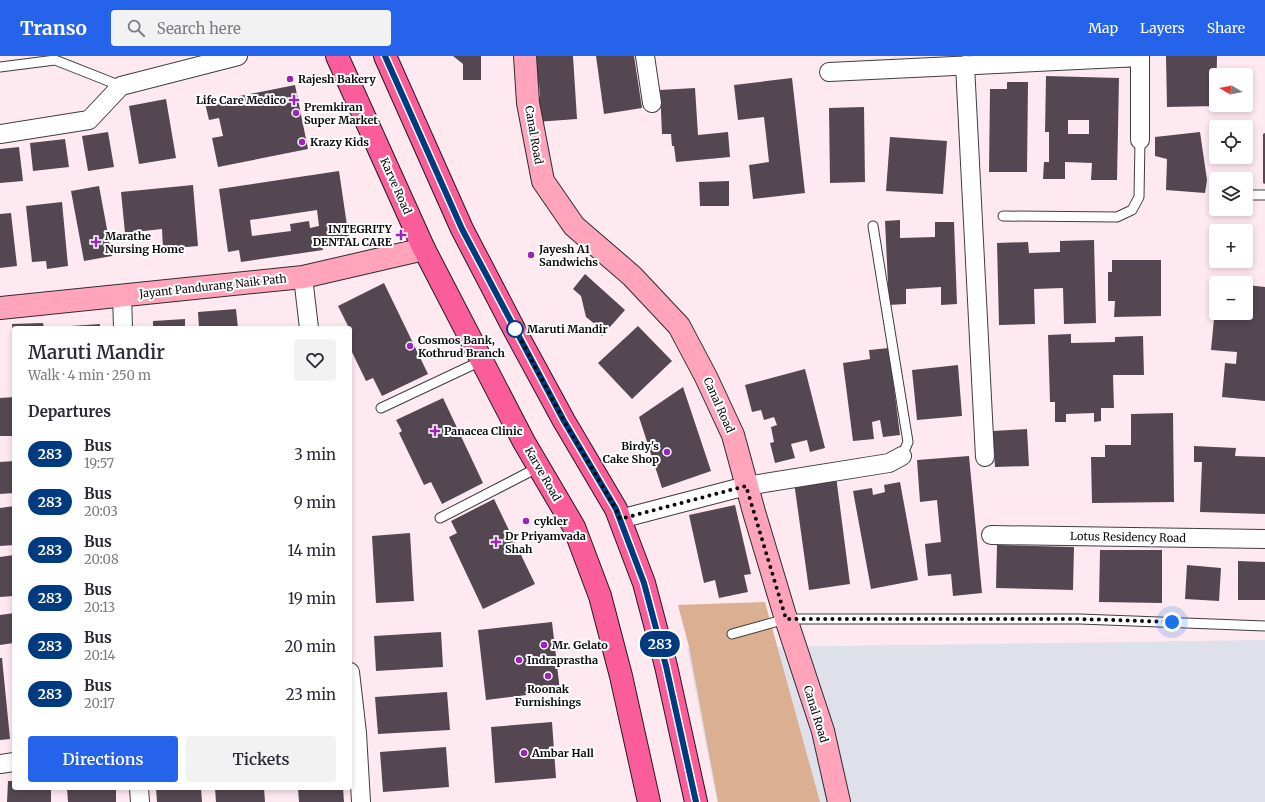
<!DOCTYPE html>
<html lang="en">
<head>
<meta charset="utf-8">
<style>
  body { margin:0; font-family:Merriweather,serif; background:#f2f2f3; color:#2b2b33; height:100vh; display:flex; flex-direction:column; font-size:15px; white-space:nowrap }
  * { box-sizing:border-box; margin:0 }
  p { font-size:13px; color:#7c7c81 }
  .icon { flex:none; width:22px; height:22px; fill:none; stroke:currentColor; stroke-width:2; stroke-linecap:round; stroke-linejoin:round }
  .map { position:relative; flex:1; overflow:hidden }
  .details { position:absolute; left:12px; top:270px; width:340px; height:464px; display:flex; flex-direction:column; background:#fff; border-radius:4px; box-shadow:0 2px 6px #0003 }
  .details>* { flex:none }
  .badge { padding:0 8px; border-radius:13px; font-size:14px; line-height:26px }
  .needle { width:26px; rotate:279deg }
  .fabs { position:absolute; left:1209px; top:12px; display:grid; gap:8px }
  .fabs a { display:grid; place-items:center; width:44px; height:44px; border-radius:4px; background:#fff; box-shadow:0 2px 6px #0003; font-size:20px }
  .you { position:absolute; width:20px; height:20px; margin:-10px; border:3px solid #fff; border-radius:50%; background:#1a73e8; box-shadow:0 0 0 6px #1a73e833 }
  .map>.badge { position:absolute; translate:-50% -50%; box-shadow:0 0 0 2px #fff }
  h2 { padding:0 16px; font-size:15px; line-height:36px }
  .round { display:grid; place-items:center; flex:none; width:42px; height:42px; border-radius:4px; background:#f2f2f3 }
  .summary { display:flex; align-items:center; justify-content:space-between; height:68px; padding:0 16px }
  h1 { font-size:19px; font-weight:600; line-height:30px }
  .cta { display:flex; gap:8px; margin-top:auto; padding:8px 16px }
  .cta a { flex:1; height:46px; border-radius:4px; background:#2563eb; color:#fff; font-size:16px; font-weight:600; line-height:46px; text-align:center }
  .cta a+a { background:#f2f2f3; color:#2b2b33 }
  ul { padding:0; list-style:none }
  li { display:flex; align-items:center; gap:12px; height:48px; padding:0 16px }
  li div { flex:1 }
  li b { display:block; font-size:15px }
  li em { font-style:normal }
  li .badge { min-width:44px; font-weight:700; text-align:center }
  header { display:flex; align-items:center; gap:24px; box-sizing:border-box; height:56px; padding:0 20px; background:#2563eb; color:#fff }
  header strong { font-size:19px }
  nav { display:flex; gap:22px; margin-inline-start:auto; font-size:14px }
  .search { width:280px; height:36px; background:#f2f2f3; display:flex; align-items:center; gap:10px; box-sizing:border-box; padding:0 14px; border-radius:4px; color:#7c7c81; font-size:15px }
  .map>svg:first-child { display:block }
  .industrial { fill:#dee1ea }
  .forest { fill:#daaf92 }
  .building { fill:#544751; fill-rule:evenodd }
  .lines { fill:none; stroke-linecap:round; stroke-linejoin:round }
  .lane-casing { stroke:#3e3e3e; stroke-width:11 }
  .street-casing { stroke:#3e3e3e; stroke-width:20 }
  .secondary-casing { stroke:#2d2d2d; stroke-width:24 }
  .primary-casing { stroke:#1c1c1c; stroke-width:24 }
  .lane { stroke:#fff; stroke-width:9 }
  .street { stroke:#fff; stroke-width:18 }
  .secondary { stroke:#ffa4bb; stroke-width:22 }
  .primary { stroke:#fb5d9a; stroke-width:22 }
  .line-casing { stroke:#fff; stroke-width:9 }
  .line { stroke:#003b80; stroke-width:6 }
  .walk { stroke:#0b0b0b; stroke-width:4; stroke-dasharray:0 7.2 }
  .poi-dot { fill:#9e22bc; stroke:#fff; stroke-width:1.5 }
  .stop-dot { fill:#fff; stroke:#003b80; stroke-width:2 }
  .labels { text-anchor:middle; stroke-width:4; stroke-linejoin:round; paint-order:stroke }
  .poi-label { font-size:11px; font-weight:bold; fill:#0b0b0b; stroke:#fff; text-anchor:start }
  .street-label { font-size:11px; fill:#0b0b0b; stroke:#fff }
  .stop-label { font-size:11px; font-weight:bold; fill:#0b0b0b; stroke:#fff; text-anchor:start }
</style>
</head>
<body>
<header>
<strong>Transo</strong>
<div class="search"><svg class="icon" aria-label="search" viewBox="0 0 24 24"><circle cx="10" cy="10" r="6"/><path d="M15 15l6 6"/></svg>Search here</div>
<nav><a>Map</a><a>Layers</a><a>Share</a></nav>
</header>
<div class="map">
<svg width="1265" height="746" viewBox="0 0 1265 746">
  <rect width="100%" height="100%" fill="#ffe9f0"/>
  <path class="industrial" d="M1265 584V746H717L687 592Z"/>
  <path class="forest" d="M765 546 820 746H718L689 591 678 549Z"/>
  <path class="building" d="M453 0H481V24H463V8Z
    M536 0H573L577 63 536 66 535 41H540L539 28H537Z
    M596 0H634L642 52 604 58Z
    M1166 0H1217L1216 50 1167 51Z
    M1046 20 1119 22 1117 124H1091L1092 107 1065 106V123H1043L1044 106H1049V76H1045ZM1068 64H1089V78H1068Z
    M792 22 805 137 753 143 749 109 769 106 764 61 738 64 734 29Z
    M1007 26H1028L1027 116H989L990 33H1007Z
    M295 29 308 93 218 111 212 82 223 80 219 62 209 64 205 47Z
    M695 32 698 79 728 76 730 101 676 106 674 90H672L671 78H662L660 34Z
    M166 43 176 102 139 108 129 50Z
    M864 51 865 126 830 127 829 52Z
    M108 76 114 111 88 115 82 80Z
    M1200 76 1207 124 1205 137 1166 134 1167 103 1155 100V81Z
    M1265 77V128L1263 127V78Z
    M890 81 947 85 943 138 886 135Z
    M65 83 69 111 33 115 30 87Z
    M19 91 23 125 0 127V93Z
    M339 115 349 183 321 187 323 194 241 206 239 194 228 196 219 133ZM317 154 319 170 310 172 309 165 290 168 291 175 252 180 250 164Z
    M729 125V150H700L699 126Z
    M193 129 198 190 163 193 162 173 125 177 121 136Z
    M99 130 112 200 84 205 71 135Z
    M62 146 68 210 47 213 46 205 32 206 26 150Z
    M11 157 17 210 0 212V158Z
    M900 164V182L935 181V166H954L957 248 941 249V231L906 233V248L889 249 885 165Z
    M1094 184 1096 267 1064 268 1063 232 1034 233 1035 268 999 269 997 187 1028 186 1029 197 1060 196V185Z
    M1112 204H1161V260L1114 261 1115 245H1108V216H1112Z
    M585 218 625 254 602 280 593 272 596 269 586 261 581 240 573 233Z
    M384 227 428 318 382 340 373 322 366 325 350 292V272H343L348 270 338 250Z
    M1246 229 1265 231V345L1222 341 1225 307 1236 308 1237 296 1211 294 1215 252H1216V257H1246Z
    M236 253 238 272H199L198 256Z
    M185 263V272H153V265Z
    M43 267 44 272H14V283H13L12 268Z
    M100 268V272H57V271Z
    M638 270 672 305 632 343 598 307Z
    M1071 278V287L1115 286V281L1143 280 1144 319H1113L1114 352H1101V365L1094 366V357L1066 358V366H1055V346H1050L1048 279Z
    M889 292 900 379 883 381 880 364 872 366 874 383 853 385 843 307 870 303 869 294Z
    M958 309 962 360 917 364 912 314Z
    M805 313 825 392 810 396 807 384 791 388 795 402 775 407 770 387 774 386 771 371 777 369 774 361 764 364 761 354 752 356 745 329Z
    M683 331 711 415 662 432 639 361Z
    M14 341V380H0V342Z
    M443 342 483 427 442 448 431 426 424 429 399 377 402 375 396 364Z
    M1173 357 1174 446 1092 447 1091 401H1105V389H1131V358Z
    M1027 373 1029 410 995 411 993 375Z
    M1194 390 1236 392 1235 400 1265 401V458L1200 456 1202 406H1194Z
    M969 400 982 537 953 540 951 518 928 520 925 488 941 486 937 444 920 446 917 404Z
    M14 405V437L0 438V406Z
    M836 420 850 528 809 534 794 426Z
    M900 426 918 524 871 533 853 435 872 432 873 439 885 436 884 429Z
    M494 443 535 528 483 553 449 481 457 477 451 465Z
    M735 449 751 518 744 519 748 536 719 542 715 524 704 527 689 459Z
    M14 450V489L0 490V452Z
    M410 477 414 545 376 547 372 480Z
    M997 489 1074 491 1073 534 996 532Z
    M1100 494H1162V547L1099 546Z
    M14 499V540L0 541V501Z
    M1238 505 1265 506V544H1238Z
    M1187 509 1221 512 1219 545 1185 543Z
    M14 557V587L0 589V559Z
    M552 566 560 635 486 644 478 574Z
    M441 576 443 611 376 615 374 580Z
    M0 602H2L10 683 0 684Z
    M447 636 450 674 378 678 375 641Z
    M552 666 556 722 495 727 491 671Z
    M446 691 449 731 383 736 380 696Z
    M8 725H14V732H51V746H7Z
    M67 732H116V746H68Z
    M156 732H201L202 746H157Z
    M215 732H264L265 746H216Z
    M298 732H343L344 746H299Z"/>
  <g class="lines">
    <g class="lane-casing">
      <path id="lane" d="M0 11 55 4 121 30
        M1246 139H1265
        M1003 160 1117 161 1132 154 1139 141 1140 84
        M873 170 908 386 902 400
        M381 352 481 305
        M440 462 539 411
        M732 578 786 563H1080L1265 570"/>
    </g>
    <g class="street-casing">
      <path id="street" d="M645 0 652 47
        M965 9 985 401
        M829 16 1140 1
        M0 78 89 64 121 30 238 0
        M1140 84V0
        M303 221 309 272
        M122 239 123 272
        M620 463 746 430 889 407 902 400
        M991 479 1265 483
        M350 616 357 677 361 746
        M0 708 14 706
        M139 732 140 746"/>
    </g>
    <g class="secondary-casing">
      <path id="secondary" d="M525 0 528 47 543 125 574 170 632 220 679 270 706 321 733 379 754 456 786 563 823 675 839 746
        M0 252 303 221 424 193"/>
    </g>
    <g class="primary-casing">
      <path id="primary" d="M337 0 424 193 524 386 574 471 600 540 621 620 649 746
        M385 0 462 173 514 273 564 365 616 453 644 527 666 610 696 746"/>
    </g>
    <use href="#lane" class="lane"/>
    <use href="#street" class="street"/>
    <use href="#secondary" class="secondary"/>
    <use href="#primary" class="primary"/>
  </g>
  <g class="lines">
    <g class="line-casing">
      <path id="line" d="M385 0 462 173 564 365 616 453 644 527 666 610 696 746"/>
    </g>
    <use href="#line" class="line"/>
    <path class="walk" d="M515 273 564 365 616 453 620 463 746 430 786 563H1080L1172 566"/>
  </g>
  <g class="poi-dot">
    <circle cx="290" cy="23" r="4"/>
    <path d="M292 38h4v4h4v4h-4v4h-4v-4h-4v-4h4z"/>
    <circle cx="296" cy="57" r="4"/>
    <circle cx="302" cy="86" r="4"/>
    <path d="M399 173h4v4h4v4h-4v4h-4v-4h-4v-4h4z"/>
    <path d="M94 180h4v4h4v4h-4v4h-4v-4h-4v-4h4z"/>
    <circle cx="531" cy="199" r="4"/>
    <circle cx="410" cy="290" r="4"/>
    <path d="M433 369h4v4h4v4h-4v4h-4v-4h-4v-4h4z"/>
    <circle cx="667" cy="396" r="4"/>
    <circle cx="526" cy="465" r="4"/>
    <path d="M494 480h4v4h4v4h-4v4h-4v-4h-4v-4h4z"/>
    <circle cx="544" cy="589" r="4"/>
    <circle cx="519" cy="604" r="4"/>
    <circle cx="548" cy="620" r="4"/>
    <circle cx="524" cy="697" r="4"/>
  </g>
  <circle class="stop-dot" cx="515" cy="273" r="8"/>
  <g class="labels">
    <g class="poi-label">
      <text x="298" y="27">Rajesh Bakery</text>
      <text x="286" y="48" text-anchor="end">Life Care Medico</text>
      <text x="304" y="55">Premkiran<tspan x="304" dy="13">Super Market</tspan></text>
      <text x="310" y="90">Krazy Kids</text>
      <text x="392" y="177" text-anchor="end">INTEGRITY<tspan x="392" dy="13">DENTAL CARE</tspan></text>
      <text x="105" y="184">Marathe<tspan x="105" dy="13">Nursing Home</tspan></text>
      <text x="539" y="197">Jayesh A1<tspan x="539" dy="13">Sandwichs</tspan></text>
      <text x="418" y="288">Cosmos Bank,<tspan x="418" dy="13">Kothrud Branch</tspan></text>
      <text x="444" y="379">Panacea Clinic</text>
      <text x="659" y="394" text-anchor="end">Birdy's<tspan x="659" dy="13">Cake Shop</tspan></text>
      <text x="534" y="469">cykler</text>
      <text x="505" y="484">Dr Priyamvada<tspan x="505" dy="13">Shah</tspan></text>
      <text x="552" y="593">Mr. Gelato</text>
      <text x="527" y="608">Indraprastha</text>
      <text x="548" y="637" text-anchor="middle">Roonak<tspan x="548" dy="13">Furnishings</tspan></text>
      <text x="532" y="701">Ambar Hall</text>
    </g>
    <g class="street-label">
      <text transform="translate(534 79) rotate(80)" y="4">Canal Road</text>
      <text transform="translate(396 130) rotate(66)" y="4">Karve Road</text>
      <text transform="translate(213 230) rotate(-6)" y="4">Jayant Pandurang Naik Path</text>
      <text transform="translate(719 349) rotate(66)" y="4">Canal Road</text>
      <text transform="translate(543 418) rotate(60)" y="4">Karve Road</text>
      <text transform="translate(1128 481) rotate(1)" y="4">Lotus Residency Road</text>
      <text transform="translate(816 658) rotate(73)" y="4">Canal Road</text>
    </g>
    <g class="stop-label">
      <text x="527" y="277">Maruti Mandir</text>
    </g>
  </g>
</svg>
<div class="fabs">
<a><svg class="needle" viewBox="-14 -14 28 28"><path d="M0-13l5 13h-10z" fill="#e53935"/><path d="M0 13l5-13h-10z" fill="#7c7c81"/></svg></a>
<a><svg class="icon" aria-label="locate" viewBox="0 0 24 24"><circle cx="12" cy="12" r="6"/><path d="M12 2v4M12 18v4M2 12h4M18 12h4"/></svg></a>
<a><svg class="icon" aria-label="layers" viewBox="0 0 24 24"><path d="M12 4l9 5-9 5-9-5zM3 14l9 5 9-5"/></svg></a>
<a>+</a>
<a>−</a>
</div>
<div class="you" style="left:1172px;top:566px"></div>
<b class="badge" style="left:660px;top:588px;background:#003b80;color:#fff">283</b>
<section class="details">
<div class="summary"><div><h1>Maruti Mandir</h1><p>Walk · 4 min · 250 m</p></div><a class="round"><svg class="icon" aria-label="heart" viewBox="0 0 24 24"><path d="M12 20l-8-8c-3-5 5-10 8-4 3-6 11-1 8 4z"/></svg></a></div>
<h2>Departures</h2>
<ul>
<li><span class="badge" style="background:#003b80;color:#fff">283</span><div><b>Bus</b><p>19:57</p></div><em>3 min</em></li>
<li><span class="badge" style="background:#003b80;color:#fff">283</span><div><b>Bus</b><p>20:03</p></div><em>9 min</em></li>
<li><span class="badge" style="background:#003b80;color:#fff">283</span><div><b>Bus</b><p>20:08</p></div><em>14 min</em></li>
<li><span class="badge" style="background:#003b80;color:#fff">283</span><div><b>Bus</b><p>20:13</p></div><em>19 min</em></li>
<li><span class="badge" style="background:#003b80;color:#fff">283</span><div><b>Bus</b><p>20:14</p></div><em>20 min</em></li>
<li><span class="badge" style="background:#003b80;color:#fff">283</span><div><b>Bus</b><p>20:17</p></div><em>23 min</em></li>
</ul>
<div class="cta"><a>Directions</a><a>Tickets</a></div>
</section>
</div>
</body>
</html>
